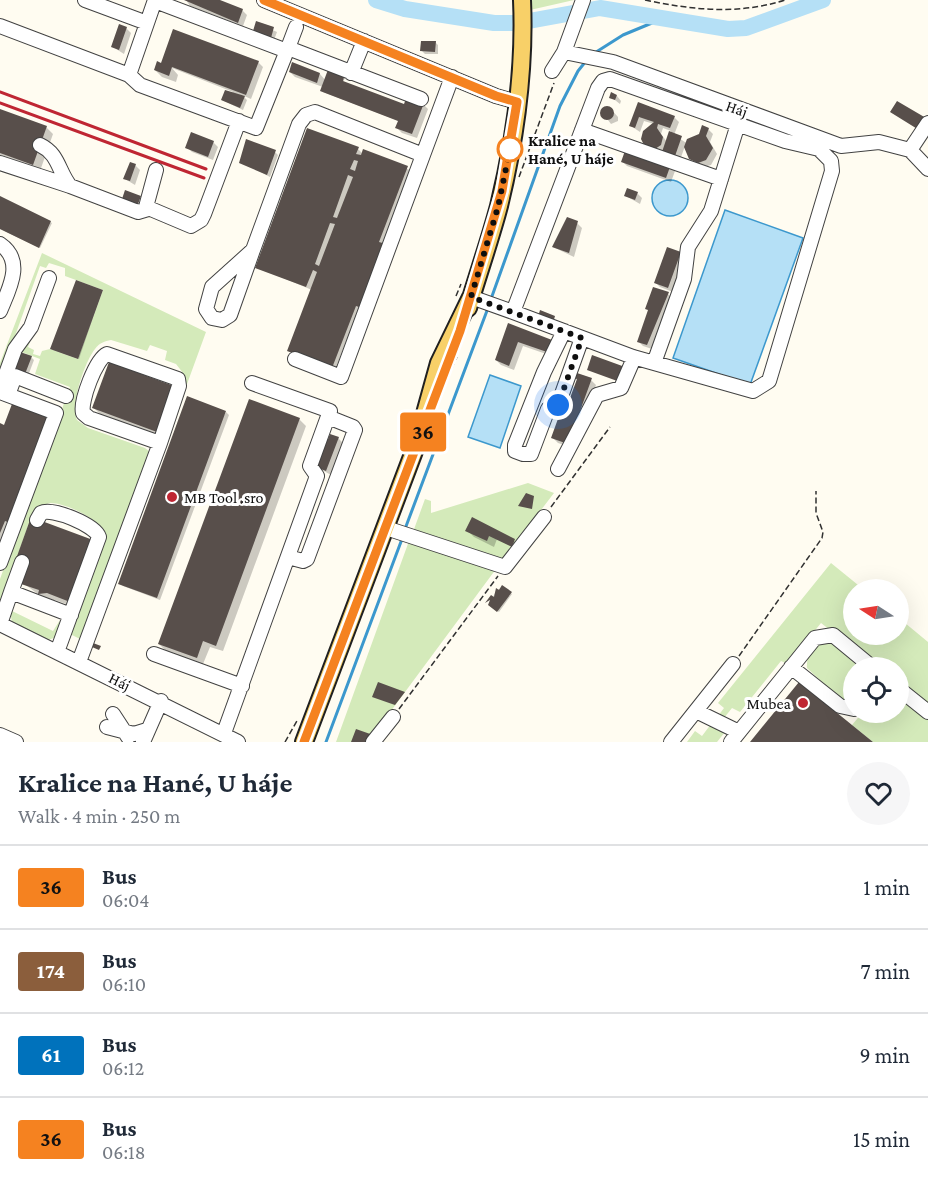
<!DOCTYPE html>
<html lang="en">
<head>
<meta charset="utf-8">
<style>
  body { margin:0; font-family:"Crimson Pro",serif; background:#f6f6f7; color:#1f2937; height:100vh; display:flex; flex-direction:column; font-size:22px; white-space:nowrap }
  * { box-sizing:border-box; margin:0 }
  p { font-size:20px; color:#747a83 }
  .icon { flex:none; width:33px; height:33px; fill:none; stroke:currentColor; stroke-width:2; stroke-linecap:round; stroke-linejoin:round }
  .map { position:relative; height:742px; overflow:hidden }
  .details { display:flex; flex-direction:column; background:#fff; flex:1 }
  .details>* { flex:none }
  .badge { padding:0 12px; border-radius:4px; font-size:21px; line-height:39px }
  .needle { width:39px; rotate:282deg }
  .controls { position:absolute; left:843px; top:579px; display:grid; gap:12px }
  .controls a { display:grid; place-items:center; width:66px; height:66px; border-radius:50%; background:#fff; box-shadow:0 6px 24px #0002; font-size:30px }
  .you { position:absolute; width:30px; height:30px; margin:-15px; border:4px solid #fff; border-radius:50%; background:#1a73e8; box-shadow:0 0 0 9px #1a73e833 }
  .map>.badge { position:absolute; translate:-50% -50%; box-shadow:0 0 0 3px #fff }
  .round { display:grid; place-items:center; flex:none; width:63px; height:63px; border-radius:32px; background:#f6f6f7 }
  .summary { display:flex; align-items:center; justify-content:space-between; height:102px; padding:0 18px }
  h1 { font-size:28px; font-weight:700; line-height:45px }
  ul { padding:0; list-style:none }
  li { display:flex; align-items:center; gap:18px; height:84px; padding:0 18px; border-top:2px solid #e0e1e3 }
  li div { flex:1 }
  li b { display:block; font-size:22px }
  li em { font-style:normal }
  li .badge { min-width:66px; font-weight:700; text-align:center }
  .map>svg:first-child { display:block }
  .green { fill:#d4eaba }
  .water { fill:#b5e0f6; stroke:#3c98cd; stroke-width:1.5 }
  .shadow { fill:#0003; fill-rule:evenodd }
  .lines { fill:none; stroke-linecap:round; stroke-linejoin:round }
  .stream { stroke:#3c98cd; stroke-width:3 }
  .river { stroke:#b5e0f6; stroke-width:16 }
  .building { fill:#584f4b; fill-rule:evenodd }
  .minor-casing { stroke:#424242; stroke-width:16 }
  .major-casing { stroke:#202020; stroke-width:20 }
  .path { stroke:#313131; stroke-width:1.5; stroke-dasharray:6 3; stroke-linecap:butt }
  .minor { stroke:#fff; stroke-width:14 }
  .major { stroke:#f8d068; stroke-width:16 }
  .rail { stroke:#bf2633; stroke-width:3 }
  .line-casing { stroke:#fff; stroke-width:14 }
  .line { stroke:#f58220; stroke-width:9 }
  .walk { stroke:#0f0f0f; stroke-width:6; stroke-dasharray:0 10.8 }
  .stop-dot { fill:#fff; stroke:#f58220; stroke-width:3 }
  .poi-dot { fill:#bf2633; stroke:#fff; stroke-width:2 }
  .labels { text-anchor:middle; stroke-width:6; stroke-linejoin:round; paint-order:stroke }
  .street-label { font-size:16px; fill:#0f0f0f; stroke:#fff }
  .stop-label { font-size:16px; font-weight:bold; fill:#0f0f0f; stroke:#fff; text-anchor:start }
  .poi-label { font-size:16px; fill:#0f0f0f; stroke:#fff; text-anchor:start }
</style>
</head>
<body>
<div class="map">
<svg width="928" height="742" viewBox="0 0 928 742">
  <rect width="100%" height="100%" fill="#fffcf1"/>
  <path class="green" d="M529 0H574L530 10Z
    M42 253 206 332 183 395V373L176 364 165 360 167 351 150 345 147 351 111 340C105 341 99 343 95 349 85 361 70 405 77 420L88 428 145 448 150 452 82 640 70 634 104 533C100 519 65 503 51 503 42 504 37 511 31 517L0 606V579L70 387 35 374 40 359 19 351 26 341 30 342 28 347 34 350 33 354 40 356 42 351 50 349 78 359 103 290 65 276V268L49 263 46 268 40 266 0 378V363Z
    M528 483 554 493 502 561 413 532 425 499 431 501V513Z
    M409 541 496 569 368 742H336Z
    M831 563 863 589 854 590V634H898L899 618 928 642V708L899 684 898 668 877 667 821 623 788 664 781 661 740 712 732 708 724 718 718 716 724 708 718 703Z
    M10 610 53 631 60 620 56 637 46 641 12 623Z
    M826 639 869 667 854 668 853 700H844L838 697 807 668C806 653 814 645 826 639Z
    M899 693 928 716V742H873L852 725 862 713 898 712Z
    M711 724 725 732 717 742H687L695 731 702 736Z"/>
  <path class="water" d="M652 198a18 18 0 1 1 36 0a18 18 0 1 1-36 0Z
    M725 210 803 238 750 385 673 358Z
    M490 375 521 386 500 448 468 437Z"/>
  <path class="shadow" d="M186 0H216L242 10 247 15 243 26 190 6Z
    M257 23 277 32 274 40 257 34Z
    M126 28 131 33 124 54 113 47Z
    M435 42 438 45V54H425L422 51Z
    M258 62 263 67 251 99 242 95 247 100 243 110 222 100 233 92 172 68 178 75 176 82 162 77 155 70 158 63Z
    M290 72 320 74 326 81 346 76 343 82 403 105 423 104 428 109 417 138 402 133 397 128 399 121 323 92V87L295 77Z
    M617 96 621 101 620 104 611 97Z
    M639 104 674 117 679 122 674 135 688 144 708 129 713 134 710 142 717 154 711 165 704 167 693 161 685 146 680 160 654 152V124L644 121 640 132 631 126ZM663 128 671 131 667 142 661 134Z
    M609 107 618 117V121L611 124 601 111Z
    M0 110 46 127 53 134 40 171 0 157Z
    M213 142 218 147 213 160 192 152 187 147Z
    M358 149 363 154 410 170 382 244 365 310 359 308 335 370 289 351 312 290 257 267Z
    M275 152 278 155 270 177 241 162Z
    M622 161 670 166 675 171 671 182 627 166Z
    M135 165 140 170 135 185 125 179Z
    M637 193 642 198 640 204 626 196Z
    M0 198 52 223 40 248 0 229Z
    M577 223 582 228 574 257 553 247Z
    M681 253 685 258 673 292 660 287 655 282Z
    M102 291 79 359 53 350Z
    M668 294 673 299 652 349 643 346 638 341 649 311Z
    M509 325 551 342 552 356 523 346 514 370 501 365 496 360Z
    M31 357 34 360 28 376 18 373Z
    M574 377 591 380 596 385 573 448 558 443 553 438 564 419 578 381Z
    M180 394 163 438 101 415 94 408Z
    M226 412 229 415 160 600 123 586 120 583Z
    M299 419 306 426 223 651 210 647 203 664 166 651 159 644Z
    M49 420 0 563V425L5 427Z
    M338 438 343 443 331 475 315 466 329 441Z
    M32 519 77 608 55 600H46L23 583 29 568 24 566Z
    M467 530 494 531 516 542 513 547 497 539 494 547 474 537Z
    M502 587 512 594 499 612 489 605 496 591Z"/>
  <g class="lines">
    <path class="stream" d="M593 54 623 35 664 18
      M491 299 560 106 578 71 586 61
      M405 529 488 308
      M326 742 402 539"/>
    <path class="river" d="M376 0 405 9 494 23H518L600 8 728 29 746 28 823 0"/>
  </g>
  <path class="building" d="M184 0H220L243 9 238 23Z
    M256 21 274 27 271 38 253 31Z
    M119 24 127 27 119 50 111 47Z
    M173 29 259 61 246 95 172 67 169 76 154 70 157 61 161 63Z
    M421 41H436L435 52 420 51Z
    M292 62 320 73 317 83 289 72Z
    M329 67 345 73 343 81 404 104 407 96 424 103 412 134 395 128 398 121 320 91Z
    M225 90 245 96 240 108 221 100Z
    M611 92 617 95 615 100 609 98Z
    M897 101 926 118 919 130 890 112Z
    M638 102 675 116 670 128 658 124 657 128 663 137 661 145 655 149 644 145 641 139 643 131 654 122 639 117 635 128 629 126Z
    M600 113a7 7 0 1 1 14 0a7 7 0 1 1-14 0Z
    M0 109 47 126 33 165 0 153Z
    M702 125 709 128 706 136 713 148 706 160 698 163 689 159 684 147 687 139 699 134Z
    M307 128 359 147 356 154 361 155 363 149 408 166 379 242 386 244 362 308 356 306 332 368 287 351 317 272 313 270 306 287 255 268ZM354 160 358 161 355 171 350 169ZM348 175 353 177 337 218 333 217ZM330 223 335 224 319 266 315 264Z
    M669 131 682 136 675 156 662 152Z
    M191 132 214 141 208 157 185 148Z
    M246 139 276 150 267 175 239 163Z
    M626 148 671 164 666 178 621 162Z
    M130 162 136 164 130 181 123 179Z
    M627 188 638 192 635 200 624 196Z
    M125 190 141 196 137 207 121 202Z
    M0 196 51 221 39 248 0 229Z
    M567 217 578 221 569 253 552 247Z
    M667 247 681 252 668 288 654 283Z
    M76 280 103 290 78 359 50 349Z
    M653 287 669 292 647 345 637 342 648 310 645 309Z
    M540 310 555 316 553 323 538 317Z
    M508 323 552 340 547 352 518 342 509 366 495 360Z
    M20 352 32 356 25 374 13 370Z
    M592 355 625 367 620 382 587 370Z
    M109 362 174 386 157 432 92 408Z
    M574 372 592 378 568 444 551 438 559 416 563 417 577 379 572 377Z
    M187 396 226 411 157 598 118 584Z
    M249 399 300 418 216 646 203 641 197 658 158 644Z
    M12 404 50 418 10 523 5 521 0 533V423L4 425Z
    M330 434 339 437 326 471 313 466 324 438 328 439Z
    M526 493 534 496 532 509 518 506Z
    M31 517 93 540 70 602 47 593 38 594 39 590 21 584 29 564 16 559Z
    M472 517 515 539 512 547 489 536 487 541 465 531Z
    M502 585 512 592 497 612 488 605 490 600 485 603 491 595 494 597 496 588 499 590Z
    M93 643 101 646 99 650 92 647Z
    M378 682 405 692 395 705 372 697Z
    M799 682 852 725 873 742H750Z
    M356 729 373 735 368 742H351Z"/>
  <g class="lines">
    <g class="minor-casing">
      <path id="minor" d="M85 0 147 23
        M264 0 496 96 517 102
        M155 1 287 51
        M0 26 129 75 140 85 256 128 288 48 421 99
        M288 48 296 27
        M564 52 613 62 841 146 879 142 910 150 928 169
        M552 71 564 52 583 0
        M351 73 364 41
        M129 75 155 0
        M582 130 721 179
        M40 145C59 154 58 171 70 186L138 212 148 209
        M910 150 928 123
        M0 163 70 186
        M156 170 146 207 191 226 201 220 204 214 239 121
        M0 244C25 261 9 289 0 311
        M253 250 230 315 222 320 212 318 206 309 212 287 253 250 299 124 306 115 315 112 423 155 452 77
        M471 297 513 312 598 88 603 81 610 79 785 141 819 149 831 161 832 171 769 381 753 391 633 357 513 312
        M564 331 544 372 515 445V451L523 454H531L548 409 558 405 582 338
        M107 354 178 379 179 386 160 443 89 418 83 413C80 401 96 359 107 354Z
        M295 359 341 377 423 155
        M654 363 684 279 688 247 711 211 738 124
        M0 390 15 349 31 327 49 278
        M0 392 56 413 0 563
        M8 395 15 376 66 396
        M558 469 597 395 621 388 634 358
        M37 520 41 513C52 507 95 525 99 537L57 652
        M386 528 505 567 544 517
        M288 557 303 561 307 559 355 430 353 427 328 417
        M22 562 11 592 71 615
        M11 592 0 624 238 742
        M154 654 242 686
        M79 662 160 443
        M791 667 840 706 854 709
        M898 688 928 712
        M696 711 739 732
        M113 714 128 737
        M107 727 134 734 147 730
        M224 733 317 476 310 466 330 411 252 383
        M0 735 16 742
        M143 742 161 701
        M373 742 393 717
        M671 742 733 664
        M731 742 815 638 833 635 873 668"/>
    </g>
    <g class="major-casing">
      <path id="major" d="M468 308C478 274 490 240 499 206 515 140 525 68 522 0
        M304 742 416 446 439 363 471 297"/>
    </g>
    <path class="path" d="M645 0C693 10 738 15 785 0
      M519 177 554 83
      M456 296 461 284
      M452 368 457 357
      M551 507 610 427
      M739 656 822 538 823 532 816 513V491
      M399 709 498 576
      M285 742 298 719"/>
    <use href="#minor" class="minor"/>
    <use href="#major" class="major"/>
    <path class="rail" d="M0 92 206 169
      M0 103 204 178"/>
  </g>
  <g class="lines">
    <g class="line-casing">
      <path id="line" d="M264 0 496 96 517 102 502 191 460 331 304 742"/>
    </g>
    <use href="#line" class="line"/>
    <path class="walk" d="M510 149 498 207 471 297 582 338 558 405"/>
  </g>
  <circle class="stop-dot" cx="510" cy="149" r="12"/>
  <g class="poi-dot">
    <circle cx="172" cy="497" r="6"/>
    <circle cx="803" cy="703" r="6"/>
  </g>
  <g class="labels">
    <g class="street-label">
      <text transform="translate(737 108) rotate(20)" y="6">Háj</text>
      <text transform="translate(120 681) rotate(26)" y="6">Háj</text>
    </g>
    <g class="stop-label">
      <text x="528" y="146">Kralice na<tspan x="528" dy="18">Hané, U háje</tspan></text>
    </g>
    <g class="poi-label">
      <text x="184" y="503">MB Tool .sro</text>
      <text x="791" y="709" text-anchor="end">Mubea</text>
    </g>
  </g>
</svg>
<div class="controls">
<a><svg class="needle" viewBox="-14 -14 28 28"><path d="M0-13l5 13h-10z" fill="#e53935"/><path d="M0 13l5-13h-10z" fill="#747a83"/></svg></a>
<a><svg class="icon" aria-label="locate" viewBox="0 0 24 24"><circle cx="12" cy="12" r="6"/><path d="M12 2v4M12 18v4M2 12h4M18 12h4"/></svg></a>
</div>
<div class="you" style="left:558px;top:405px"></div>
<b class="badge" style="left:423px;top:432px;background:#f58220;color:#111">36</b>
</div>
<section class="details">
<div class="summary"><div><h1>Kralice na Hané, U háje</h1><p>Walk · 4 min · 250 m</p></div><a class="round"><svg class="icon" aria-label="heart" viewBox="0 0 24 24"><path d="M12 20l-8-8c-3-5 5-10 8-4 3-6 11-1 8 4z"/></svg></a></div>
<ul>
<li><span class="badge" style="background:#f58220;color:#111">36</span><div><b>Bus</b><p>06:04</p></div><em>1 min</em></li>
<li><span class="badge" style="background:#8b5e3c;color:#fff">174</span><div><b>Bus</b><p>06:10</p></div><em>7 min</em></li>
<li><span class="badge" style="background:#0072bc;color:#fff">61</span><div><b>Bus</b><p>06:12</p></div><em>9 min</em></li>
<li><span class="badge" style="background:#f58220;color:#111">36</span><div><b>Bus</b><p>06:18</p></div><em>15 min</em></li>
</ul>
</section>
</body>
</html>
